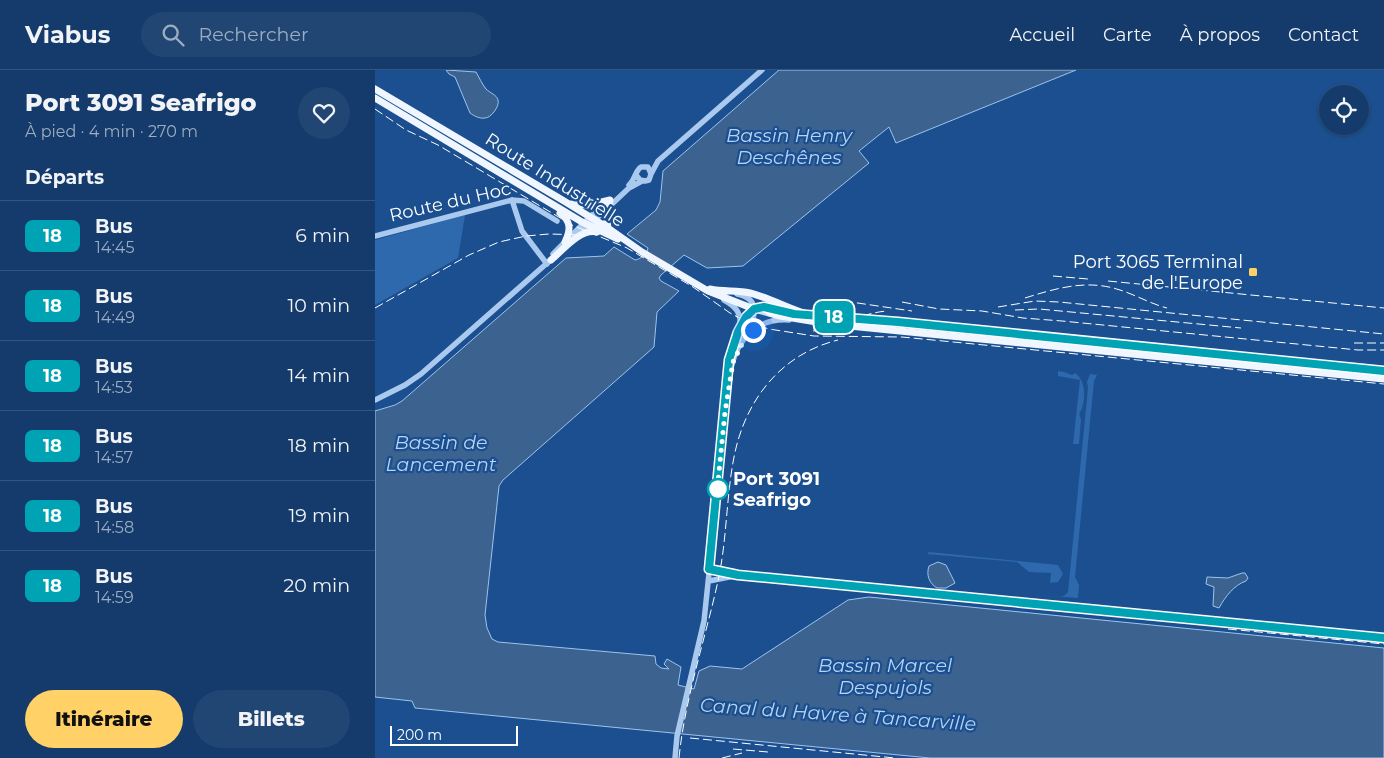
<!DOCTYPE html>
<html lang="fr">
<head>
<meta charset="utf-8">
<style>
  body { margin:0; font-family:Montserrat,sans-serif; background:#214673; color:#f1f3f6; height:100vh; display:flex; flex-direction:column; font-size:19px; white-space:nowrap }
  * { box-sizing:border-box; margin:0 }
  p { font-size:16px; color:#9dadc1 }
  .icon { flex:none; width:28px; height:28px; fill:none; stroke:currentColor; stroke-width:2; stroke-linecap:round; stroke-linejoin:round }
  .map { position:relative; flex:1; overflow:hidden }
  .sheet { display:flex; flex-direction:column; background:#143b6b; width:375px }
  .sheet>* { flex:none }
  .badge { padding:0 10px; border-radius:8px; font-size:18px; line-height:32px }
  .tools { position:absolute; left:944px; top:15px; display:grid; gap:10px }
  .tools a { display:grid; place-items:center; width:50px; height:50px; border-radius:50%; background:#143b6b; box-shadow:0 1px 4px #0004,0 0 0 1px #33557e; font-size:25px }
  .scale { position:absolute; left:15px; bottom:12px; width:128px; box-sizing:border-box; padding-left:5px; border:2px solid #fff; border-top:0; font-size:14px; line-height:18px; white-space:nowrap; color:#fff; -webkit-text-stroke:4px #1b4f8f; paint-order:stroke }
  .you { position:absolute; width:25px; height:25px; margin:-12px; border:4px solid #fff; border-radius:50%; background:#1a73e8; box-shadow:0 0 0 8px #1a73e833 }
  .map>.badge { position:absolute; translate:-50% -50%; box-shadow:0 0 0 2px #fff }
  h2 { padding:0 25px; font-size:19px; line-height:45px }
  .round { display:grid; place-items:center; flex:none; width:52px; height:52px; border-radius:26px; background:#214673 }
  .summary { display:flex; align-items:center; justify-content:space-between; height:85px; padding:0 25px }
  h1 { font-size:24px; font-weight:800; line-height:38px }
  .button { display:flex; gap:10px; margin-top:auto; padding:10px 25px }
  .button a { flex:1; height:58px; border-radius:30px; background:#ffd166; color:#111; font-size:20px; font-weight:800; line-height:58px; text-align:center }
  .button a+a { background:#214673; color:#f1f3f6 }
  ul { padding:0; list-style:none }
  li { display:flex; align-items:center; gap:15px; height:70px; padding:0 25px; border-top:1px solid #33557e }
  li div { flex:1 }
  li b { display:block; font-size:19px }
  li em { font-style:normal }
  li .badge { min-width:55px; font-weight:700; text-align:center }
  header { display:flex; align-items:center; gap:30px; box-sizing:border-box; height:70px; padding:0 25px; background:#143b6b; border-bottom:1px solid #33557e }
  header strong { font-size:24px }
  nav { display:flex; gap:28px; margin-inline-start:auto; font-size:18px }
  .search { width:350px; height:45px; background:#214673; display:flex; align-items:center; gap:12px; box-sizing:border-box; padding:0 18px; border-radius:28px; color:#9dadc1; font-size:19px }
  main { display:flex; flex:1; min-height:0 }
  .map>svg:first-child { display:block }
  .green { fill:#2e69ad }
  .water { fill:#3c6290; stroke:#9cc4f0 }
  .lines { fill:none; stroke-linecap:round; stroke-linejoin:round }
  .minor { stroke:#a9c9ee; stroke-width:5.5 }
  .major { stroke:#f0f6ff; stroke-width:7 }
  .rail { stroke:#fff; stroke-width:1; stroke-dasharray:9 4; stroke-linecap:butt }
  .line-casing { stroke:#fff; stroke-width:11 }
  .line { stroke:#00a3b4; stroke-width:8 }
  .walk { stroke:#fff; stroke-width:5; stroke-dasharray:0 9 }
  .poi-dot { fill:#ffd166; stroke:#1b4f8f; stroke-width:2 }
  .stop-dot { fill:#fff; stroke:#00a3b4; stroke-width:2.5 }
  .labels { text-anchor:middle; stroke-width:4.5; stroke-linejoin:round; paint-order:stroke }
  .street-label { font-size:18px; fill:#fff; stroke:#1b4f8f }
  .poi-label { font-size:18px; fill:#fff; stroke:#1b4f8f; text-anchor:end }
  .stop-label { font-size:18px; font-weight:bold; fill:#fff; stroke:#1b4f8f; text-anchor:start }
  .water-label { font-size:19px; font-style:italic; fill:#b5d3f5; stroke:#1b4f8f }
</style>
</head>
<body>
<header>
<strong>Viabus</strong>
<div class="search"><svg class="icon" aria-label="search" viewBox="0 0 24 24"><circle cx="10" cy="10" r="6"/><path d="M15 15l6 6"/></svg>Rechercher</div>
<nav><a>Accueil</a><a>Carte</a><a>À propos</a><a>Contact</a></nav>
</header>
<main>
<section class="sheet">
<div class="summary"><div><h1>Port 3091 Seafrigo</h1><p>À pied · 4 min · 270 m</p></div><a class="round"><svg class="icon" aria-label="heart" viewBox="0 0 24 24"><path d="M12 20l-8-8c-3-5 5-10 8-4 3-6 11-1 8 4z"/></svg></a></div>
<h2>Départs</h2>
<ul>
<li><span class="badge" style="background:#00a3b4;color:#fff">18</span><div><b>Bus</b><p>14:45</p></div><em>6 min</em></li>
<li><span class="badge" style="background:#00a3b4;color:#fff">18</span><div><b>Bus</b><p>14:49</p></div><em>10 min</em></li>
<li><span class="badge" style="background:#00a3b4;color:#fff">18</span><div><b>Bus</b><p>14:53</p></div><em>14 min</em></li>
<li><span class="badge" style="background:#00a3b4;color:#fff">18</span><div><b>Bus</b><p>14:57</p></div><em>18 min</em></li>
<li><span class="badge" style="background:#00a3b4;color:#fff">18</span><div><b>Bus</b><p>14:58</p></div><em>19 min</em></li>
<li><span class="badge" style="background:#00a3b4;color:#fff">18</span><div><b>Bus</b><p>14:59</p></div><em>20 min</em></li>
</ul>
<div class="button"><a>Itinéraire</a><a>Billets</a></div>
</section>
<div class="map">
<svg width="1009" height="688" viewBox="0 0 1009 688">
  <rect width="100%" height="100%" fill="#1b4f8f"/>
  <path class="green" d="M90 145 83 188 0 235V170Z
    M683 301 689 302 697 305 700 303C710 309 711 327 707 338 705 343 703 343 706 349L704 374H698L705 310 683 306Z
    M715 304 722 305 719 311 700 507 704 515 703 528 650 524 686 527 689 526 693 522 713 318 712 312Z
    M554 482 683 495 688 504 683 512 675 513 676 503 654 502 642 492 552 484Z"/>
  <path class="water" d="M71 0 101 2C104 7 107 14 111 19 115 23 122 25 123 30 125 36 116 48 110 48 105 49 99 46 95 43L80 7 74 4Z
    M404 0H701L521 73 514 57 484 81 494 93 368 196 332 198 309 185 286 205 284 208 286 211 304 221 282 242 279 277 128 410 124 416 110 545 112 558 117 569 123 572 280 586 281 594 286 598 294 599 289 594 292 589 306 597 303 615 319 619 324 601 335 596 367 599 473 530 494 527 1009 578V688H555L40 638 37 631 0 627V341L20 335 27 331 191 188 229 186 239 177 260 190C266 189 272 184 273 178L252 164 281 140 285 132 288 101Z
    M563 492 571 495 580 513 571 518H562C554 513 551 505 554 496Z
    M867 503H870L873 508 871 511C859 515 850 527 844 538L838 536 839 517 831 514 832 507 853 508Z"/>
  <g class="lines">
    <path class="minor" d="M276 104 283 91 387 0
      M254 115C260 110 260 101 266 97H273L276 104 274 110 270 111 265 110 261 105
      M137 130 147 161 172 194
      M205 164 254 118 267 111
      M0 166 137 130 149 131 182 151
      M178 184 221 141 233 132
      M362 224C385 228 381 247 372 263
      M349 230C360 236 366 242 365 255
      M356 298C363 268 382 248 414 250
      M0 330 30 315 46 304 179 187
      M334 499 363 505 1009 568
      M334 511 359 506
      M300 688 302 666 329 551 347 379 350 322 356 283 363 262 371 247 379 239 389 237 428 244"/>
    <path class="major" d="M0 19 189 131 233 158 267 182 333 221 379 239 405 246 454 254 1009 309
      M0 28 207 152 243 169
      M196 134 214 135 235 130
      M185 143C196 151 196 160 190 172
      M233 158 231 145 235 135
      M176 190C188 180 205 158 222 162
      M335 219C348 222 362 220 375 223 395 228 414 239 435 245L1009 301"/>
    <path class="rail" d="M0 39 31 60 63 75 197 155 252 178 318 217 355 243 372 252 394 259 439 266 527 267 1009 314
      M678 206 713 209
      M733 211 1009 238
      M650 228C682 218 712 209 745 220 761 225 776 234 792 238
      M469 231 537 241
      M527 232 564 239 607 241 648 248 687 251 983 280H1009
      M623 237 660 231 684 232 1009 264
      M0 238 94 185 124 172 151 166 174 164 210 165
      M640 240 664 239 866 258
      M438 261C463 257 486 243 512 241
      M979 273H1009
      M853 559 1009 574
      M315 668 520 688
      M358 679 393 682
      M304 688C310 628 330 570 343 511 352 470 351 428 359 387 370 330 406 284 463 270
      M347 688 367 683"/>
  </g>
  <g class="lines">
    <g class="line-casing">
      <path id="line" d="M1009 301 523 252 419 244 389 237 379 239 371 247 363 262 354 290 334 499 363 505 1009 568"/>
    </g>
    <use href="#line" class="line"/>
    <path class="walk" d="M343 419 342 422 350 342 358 292 368 272 378 260"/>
  </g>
  <rect class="poi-dot" x="873" y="197" width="10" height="10" rx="2.5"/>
  <circle class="stop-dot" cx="343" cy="419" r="10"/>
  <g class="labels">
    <g class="street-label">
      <text transform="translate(180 110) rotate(32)" y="6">Route Industrielle</text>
      <text transform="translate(75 132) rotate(-13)" y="6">Route du Hoc</text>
    </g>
    <g class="poi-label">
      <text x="868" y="198">Port 3065 Terminal<tspan x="868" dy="21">de l'Europe</tspan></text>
    </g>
    <g class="stop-label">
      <text x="358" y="415">Port 3091<tspan x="358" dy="21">Seafrigo</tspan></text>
    </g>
    <g class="water-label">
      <text x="414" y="72">Bassin Henry<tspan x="414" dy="22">Deschênes</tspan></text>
      <text x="66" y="379">Bassin de<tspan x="66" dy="22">Lancement</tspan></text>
      <text x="510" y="602">Bassin Marcel<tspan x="510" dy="22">Despujols</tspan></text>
      <text transform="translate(463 644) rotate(4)" y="7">Canal du Havre à Tancarville</text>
    </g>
  </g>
</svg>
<div class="tools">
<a><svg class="icon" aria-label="locate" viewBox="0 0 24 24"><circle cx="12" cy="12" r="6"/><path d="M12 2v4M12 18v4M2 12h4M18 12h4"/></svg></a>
</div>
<div class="scale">200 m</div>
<div class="you" style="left:378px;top:260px"></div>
<b class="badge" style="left:459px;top:247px;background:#00a3b4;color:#fff">18</b>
</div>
</main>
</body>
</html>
